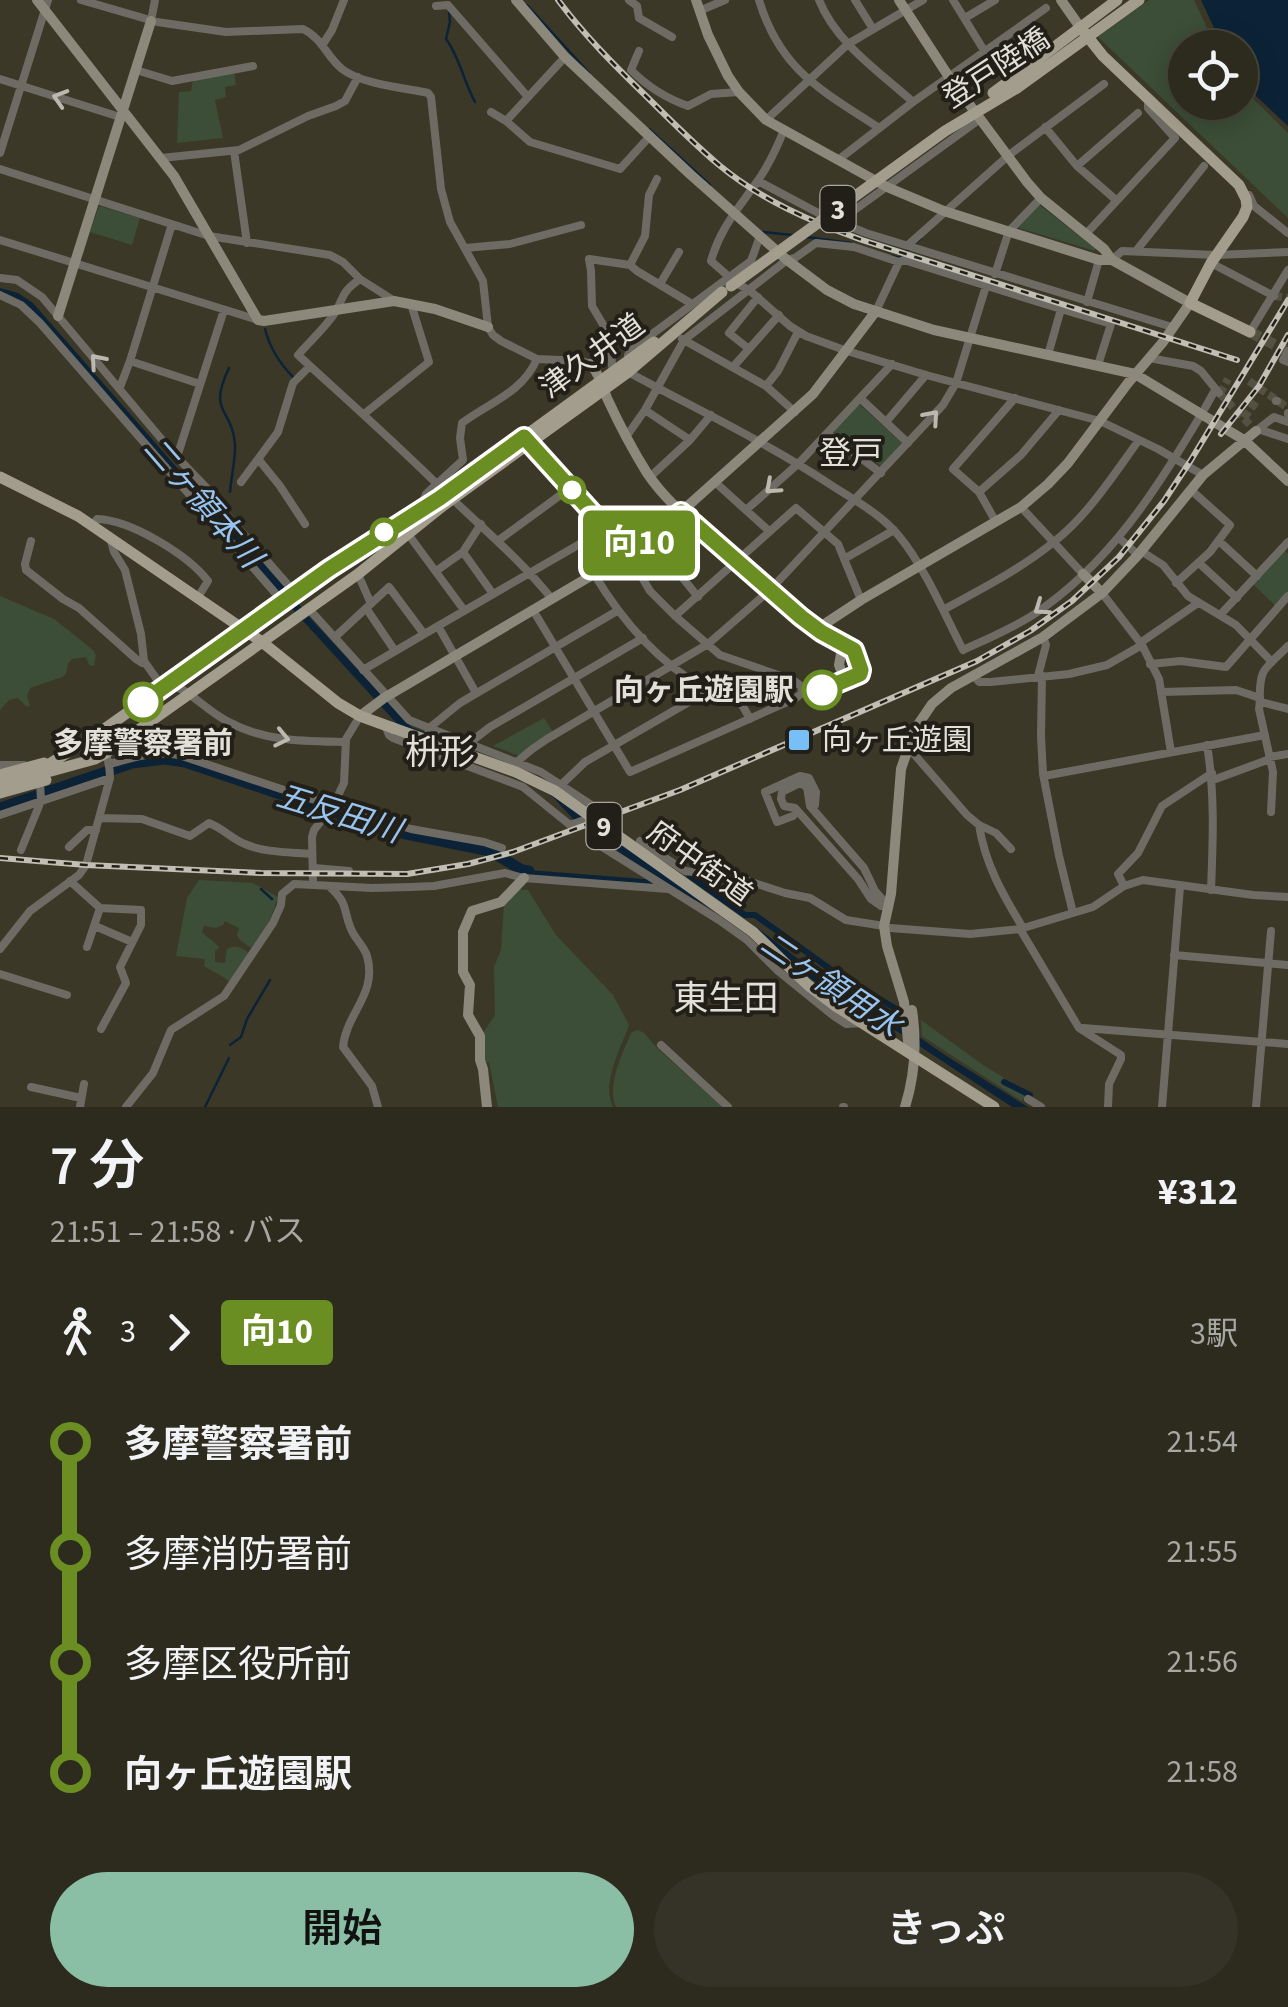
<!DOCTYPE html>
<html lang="ja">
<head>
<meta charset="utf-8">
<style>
  body { margin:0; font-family:"Source Sans 3","Noto Sans JP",sans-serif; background:#353227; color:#f1f3f6; height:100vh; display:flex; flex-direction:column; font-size:38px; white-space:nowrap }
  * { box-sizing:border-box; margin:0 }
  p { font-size:32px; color:#a7a7a4 }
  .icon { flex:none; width:55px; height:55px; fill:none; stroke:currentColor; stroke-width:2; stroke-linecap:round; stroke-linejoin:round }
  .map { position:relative; height:1107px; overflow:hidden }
  .drawer { display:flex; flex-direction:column; background:#2d2a1e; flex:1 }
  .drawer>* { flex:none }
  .badge { padding:0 20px; border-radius:8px; font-size:35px; line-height:65px }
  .tools { position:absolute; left:1168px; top:30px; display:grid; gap:20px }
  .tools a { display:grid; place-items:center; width:90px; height:90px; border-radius:50%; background:#2d2a1e; box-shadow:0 5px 25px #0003,0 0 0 2px #48463c; font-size:50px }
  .map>.badge { position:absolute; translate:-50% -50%; box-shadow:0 0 0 5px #fff }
  .legs { display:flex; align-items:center; gap:15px; height:110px; padding:0 50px; font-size:32px }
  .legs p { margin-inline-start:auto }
  .headline { display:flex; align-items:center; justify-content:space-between; height:170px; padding:0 50px }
  h1 { font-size:55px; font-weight:600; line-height:75px }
  .cta { display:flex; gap:20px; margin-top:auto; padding:20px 50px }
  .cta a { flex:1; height:115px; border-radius:60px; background:#8abfa5; color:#111; font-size:40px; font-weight:600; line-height:115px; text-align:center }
  .cta a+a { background:#353227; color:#f1f3f6 }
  ul { padding:0 50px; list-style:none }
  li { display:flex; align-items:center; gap:35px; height:110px; font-size:38px }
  li i { display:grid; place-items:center; width:15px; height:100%; margin:0 12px; background:currentColor }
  li i::after { content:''; width:25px; height:25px; margin:-12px; border:8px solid; border-radius:50%; background:#2d2a1e }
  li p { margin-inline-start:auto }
  li:first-child i { background:linear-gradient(#0000 50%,currentColor 0) }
  li:last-child i { background:linear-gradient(currentColor 50%,#0000 0) }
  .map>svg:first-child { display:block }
  .green { fill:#3c4e37 }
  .water { fill:#0c2337 }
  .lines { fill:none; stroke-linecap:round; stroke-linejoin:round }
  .stream { stroke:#0c2337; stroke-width:2.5 }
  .canal { stroke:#0c2337; stroke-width:6 }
  .river { stroke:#0c2337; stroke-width:11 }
  .street-tunnel { stroke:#555142; stroke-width:8; stroke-dasharray:8 4; stroke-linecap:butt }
  .primary-tunnel { stroke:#555142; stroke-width:11; stroke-dasharray:11 5.5; stroke-linecap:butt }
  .street { stroke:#6e6b64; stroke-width:8 }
  .secondary { stroke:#8c887c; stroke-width:10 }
  .primary { stroke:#a39d8e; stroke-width:11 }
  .rail-casing { stroke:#c1bfb4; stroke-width:6 }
  .rail { stroke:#211f18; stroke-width:2.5; stroke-dasharray:8; stroke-linecap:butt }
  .street-bridge { stroke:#6e6b64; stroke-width:8 }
  .primary-bridge { stroke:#a39d8e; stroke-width:11 }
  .oneway { stroke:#bab8af }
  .line-1-casing { stroke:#fff; stroke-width:22 }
  .line-1 { stroke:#6b8e23; stroke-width:15 }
  .stop-1-dot { fill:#fff; stroke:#6b8e23; stroke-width:5 }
  .poi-dot { fill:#78bff7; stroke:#211f18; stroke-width:4 }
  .labels { text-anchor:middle; stroke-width:8; stroke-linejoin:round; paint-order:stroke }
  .shield { fill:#211f18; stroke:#a9a79e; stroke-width:2.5 }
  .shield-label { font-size:28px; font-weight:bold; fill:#e3e1d7 }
  .street-label { font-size:30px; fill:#e3e1d7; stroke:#211f18 }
  .stop-label { font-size:30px; font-weight:bold; fill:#e3e1d7; stroke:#211f18; text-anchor:end }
  .poi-label { font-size:30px; fill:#e3e1d7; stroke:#211f18; text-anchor:start }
  .neighbourhood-label { font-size:32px; fill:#e3e1d7; stroke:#211f18 }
  .water-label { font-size:32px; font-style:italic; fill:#97c4f0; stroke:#211f18 }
  .quarter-label { font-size:35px; fill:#e3e1d7; stroke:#211f18 }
</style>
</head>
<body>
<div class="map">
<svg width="1288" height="1107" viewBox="0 0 1288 1107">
  <rect width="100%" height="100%" fill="#3c3828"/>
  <path class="green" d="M1149 0H1194L1216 47 1185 48V102H1240V86L1288 133V218L1098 37Z
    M234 72 236 85 225 87 226 97 215 100 223 138 177 143 179 92 191 91 193 80Z
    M1038 204 1095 248V251L1016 227Z
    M99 206 140 218 132 245 90 232Z
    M859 404 902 443 881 466 833 432Z
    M1284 550 1288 554V591L1276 606 1253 584Z
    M0 596 54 619 93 650 96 655 94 666 89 665 86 657 72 659 68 664 66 674 62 677 30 688 27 696 30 706H26L18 698 9 700 0 710Z
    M544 718 553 732 520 756 493 746Z
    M199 880 253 883 278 897C272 914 265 936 251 948L240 940 237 935 239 928 225 921 223 925 216 928 204 926 202 932C207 938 216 942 219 948L215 951V962L225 963 227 949C237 944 241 948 250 953L231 984 225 978 204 966 205 959 176 956 187 898Z
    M517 889 528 890 556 935 613 995 629 1025C621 1048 601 1083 613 1107H498L489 1062H483V1033L495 1015 494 967 501 950 504 904Z
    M921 1020 983 1065 1027 1092 1022 1101 922 1036Z
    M638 1030 644 1033 657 1048 722 1107H616C606 1088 623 1050 632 1032Z"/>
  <path class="water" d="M1201 0H1288V126L1240 81V48L1223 47Z
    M0 288 18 293 33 303 179 470 251 547 311 619 411 727 535 775 756 927 848 996 899 1023 945 1055 1028 1107H1012L898 1032 842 1001 718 912 674 889 519 874 511 870 522 866 529 870 644 879 653 876 573 819 553 797 519 778 410 738 261 575 64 346 0 292Z"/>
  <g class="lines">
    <path class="stream" d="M527 5 589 73
      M449 11 450 22 446 39C459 56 464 82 475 102
      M649 129 710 185
      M763 232 792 235
      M805 237 851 243
      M892 256 899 258 921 238
      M265 329C270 349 280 364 294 378
      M229 368C207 414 232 407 235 444 236 457 231 478 230 492
      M261 889 272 899
      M230 1045 241 1037 247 1019 270 980
      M205 1107 229 1058"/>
    <path class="canal" d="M469 843 473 848
      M690 876 745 915H755L833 971 898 1010
      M1004 1082 1030 1095"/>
    <path class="river" d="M0 808 132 763 165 759 185 762 387 830 490 851 522 870 529 871"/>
    <path class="street-tunnel" d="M1274 296 1288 298
      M1249 381 1288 408
      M1219 393 1252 427
      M1220 394 1228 379
      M1244 418 1258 399"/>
    <path class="primary-tunnel" d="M1250 332 1285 350"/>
    <path class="street" d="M81 0 157 22 226 32 303 29C322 38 327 57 342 69 361 84 405 88 428 93L431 97 441 189 450 222 483 281 488 327 493 335 501 341 537 359 582 361 590 364
      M629 0 637 6 639 18 672 37
      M759 0C780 70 821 90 879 128
      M819 0C836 43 880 72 913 102
      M855 0 873 29
      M953 0 985 52
      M436 6 448 5 528 97
      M699 11 725 0
      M965 18 995 0
      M151 21 155 0
      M323 44 332 30 344 0
      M639 51 631 70C648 87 665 98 688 106L711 94 739 92
      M136 70 172 81 253 66
      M0 79 120 117
      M491 112 506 121 530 142 620 169 650 136
      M766 120 848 44 923 0
      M506 121 565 57
      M1045 127 1077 166 1116 200
      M784 130C776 150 767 169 754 186 736 211 719 231 711 261L736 283 749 290 790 326 806 336 847 351 926 375 1100 421 1158 449 1203 475
      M234 151 247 243
      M0 153 48 0
      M161 158 239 150 308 116 336 106 345 101 358 77
      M838 160 913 102 1046 8
      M1077 166 1138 113
      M0 169 209 236 330 255 343 262 360 279 393 300
      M758 181 824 216 866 233 1172 327
      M1249 195 1254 206 1288 233
      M838 222 980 119
      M1085 235 1175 138 1148 108V100
      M0 240 258 320
      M908 245 1009 155 1104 84
      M465 248 510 244 581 225
      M1136 251 1204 166
      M1112 260 1122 251 1216 255 1288 252
      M1211 263 1274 296
      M630 265 645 236 649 195 657 179
      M995 274 1009 231 1041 198
      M0 278 17 280 42 297 174 454 226 508V514L295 593
      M360 279C342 292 345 294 336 311 328 325 309 342 298 355 347 400 397 444 444 491 482 528 518 557 552 599
      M660 284 679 252
      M0 295 21 305 40 323 283 602
      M1087 302 1099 260
      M1061 309 1111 324 1098 365
      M876 311 899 262
      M1250 332 1288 270
      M682 339 766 386 795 412
      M749 349 729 333 758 297
      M1149 358 1193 366 1201 371 1219 393
      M628 359V355L636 346 751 261 760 236
      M130 361 200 384
      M733 367 779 315
      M618 368 612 366 611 338 592 306 591 271 589 259 630 265 637 271 692 304
      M628 372C696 409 766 442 831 485 854 500 881 514 899 536 924 566 945 615 963 650 987 639 1011 629 1033 615 1109 565 1157 489 1202 413
      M766 386 778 371 798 332
      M120 387 130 361 172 224
      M860 398 908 443
      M1276 401H1277
      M1205 408 1215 390
      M645 410 690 440
      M1288 413V414
      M364 414 429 362 411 304
      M886 422 926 375
      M1256 431 1274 417 1288 422
      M1256 431 1261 430 1288 439
      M827 433 881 473
      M626 437 645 410 684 340 787 260 795 258 816 243 854 247 899 262 904 260 1061 309 1048 355
      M527 440 627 552 650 591 675 616 720 655 793 680 801 686 802 693 796 698 630 772 533 610
      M177 457 224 310
      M259 460 280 486 305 524
      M650 477 690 440 711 415
      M241 482 278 432 293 383 310 366
      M716 483 769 531
      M979 492 1021 455 1059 410
      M1021 507 1083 574
      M420 509 426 494 463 460 460 438 462 423C490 402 522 393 537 359
      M746 510 799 463 892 364
      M996 522 979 492 953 469 1015 398
      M92 526 97 519C131 520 188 555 208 581L198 597
      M408 534 464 610
      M649 536 698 597
      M1119 538 1138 555
      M499 540 570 488
      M31 541 25 564 26 570 63 599 79 608 136 659 142 663 144 661
      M111 541 114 552 125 570 141 634 144 661 163 688 176 687 183 690C199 700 212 714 229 722 265 742 306 741 346 742
      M1219 541 1257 576
      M1141 551 1163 565 1188 596 1236 625 1272 662
      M463 552 493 594
      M844 559 894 530
      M1199 563 1237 598
      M436 571 463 552 481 524
      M358 574 371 604
      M594 574C621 619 658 662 704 688 716 695 729 697 741 703L750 719
      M1176 583 1210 552 1230 525 1191 490
      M1102 593 1142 645 1159 679 1171 752
      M366 608 395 651
      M309 609 409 720 541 772 604 813 570 825 523 787 393 738 389 735 385 725
      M943 610C981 589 1021 569 1055 541 1089 514 1114 474 1139 440
      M1221 614 1288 542
      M675 616 796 508 838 544 861 600
      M438 626 578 545 603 525
      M335 637 389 587 424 634
      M1140 643 1198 603
      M1150 664 1181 661 1226 667 1288 596
      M363 670 438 626 476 693
      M973 675 979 682H991L1069 674 1107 665 1142 645
      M1038 676 1046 645 1043 637
      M1042 676 1041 736 1043 774 1059 856 1073 913
      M1161 692 1236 690 1260 698
      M1261 702 1288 709
      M428 729 460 703 617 611
      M468 744 490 727 643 638
      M1207 745C1215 794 1213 840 1211 890
      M907 746 967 815 979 825 996 833 1011 849
      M1269 757 1288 754
      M518 761 531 750 547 739 708 644 770 590 943 405 956 383 986 286
      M110 764C134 757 154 751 179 755L308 798 411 829 484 842 502 848
      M0 765H24
      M1044 776 1265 735
      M1213 780 1270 759
      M800 783 807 787 810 806 864 868 875 891 889 907 881 906 871 899 858 879 795 808 784 806 781 799 782 792Z
      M562 784 585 762 708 691
      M1271 812 1273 772 1259 709C1261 698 1258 684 1263 673 1267 664 1281 654 1288 646
      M0 815 110 778
      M793 816 777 822 765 792 800 776 809 778 816 792 815 805
      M99 818 142 819 190 836 209 823C224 829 232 839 245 844 265 853 290 852 312 854
      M979 825C985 864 1003 895 1023 928
      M640 841 685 871 742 879 785 893 810 898 846 920 884 926
      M596 843 719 920 747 940 778 971 835 1017 846 1024 862 1023
      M69 847 87 830H96
      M21 850 41 801 40 782
      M314 868 349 871
      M70 881 100 908 141 910V925L120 967 126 983 101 1029
      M313 884 312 837 314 830 333 806 344 783 346 739 360 716
      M1124 886 1118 874 1138 853 1162 806 1212 773
      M330 887C349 905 342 907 351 929 355 939 364 946 367 956 378 994 346 1013 343 1047L372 1086 378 1107
      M95 926 132 942
      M890 928 970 934 1020 929 1093 907 1124 886 1143 880 1253 895 1288 897
      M1020 929 1079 1028 1121 1055V1059L1109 1084 1108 1107
      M87 947 100 908
      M0 949 30 911 79 875 86 865 110 778C110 761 105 750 96 735
      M1174 955 1288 965
      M0 974 67 995
      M1083 1028 1288 1044
      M661 1045 728 1107
      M31 1087 81 1098
      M1028 1099 1041 1107
      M80 1107 84 1084
      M126 1107 153 1073 171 1030 224 996 273 923 281 905 282 894 294 884 372 888 411 887 434 886 505 873 524 878 668 889
      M843 1107H844
      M1162 1107 1180 887
      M1256 1107 1271 931"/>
    <path class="secondary" d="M37 0 174 176 258 320 264 321 394 301 435 309 488 327
      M516 0 565 57 691 175 787 260 827 290 854 304 934 330 1135 374 1244 440 1288 481
      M696 0 708 35 728 76 739 92 766 120 887 187 944 211 1099 260H1112
      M1061 0 1080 27
      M58 316 151 21
      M590 364C600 375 602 385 607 398 619 424 632 449 647 473 667 503 697 526 723 549 764 586 803 622 851 648L853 650 861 670 859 675 847 680 844 678 839 665 842 648 838 641
      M1083 574 1102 593
      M817 629 861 600 1021 507 1048 484 1068 463 1128 383 1163 342 1190 303 1112 260 1104 249 1041 198 1027 182 949 77 899 0
      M360 716 384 698 594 574 681 512 813 394 876 311
      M914 1056 908 1041 904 1002 887 946 884 926 891 894 901 769 915 729 932 704 951 688 1043 637 1102 593 1138 555 1203 475 1256 431
      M487 1107 483 1069 480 1060V1036L468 1015 470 985 463 972V932L472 911 501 902 524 878
      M905 1107C915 1075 917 1043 912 1010"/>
    <path class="primary" d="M1080 27 1103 56 1239 185 1246 199 1247 207 1243 217 1211 263 1190 303 1250 332
      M1017 88 1139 0
      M993 93 1117 0
      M0 477 78 516 262 642 338 703 360 716 393 728
      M38 771 96 735 329 569 440 498 654 342
      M0 775 44 763
      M0 785 95 759 106 753 358 574 444 505 627 373 722 292
      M0 793 46 780
      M790 968 808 985 837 1007 994 1107"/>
    <g class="rail-casing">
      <path id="rail" d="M558 0C584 35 615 66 646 96 670 120 694 144 719 165 761 200 812 222 862 240L1237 360
        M1221 434 1259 386 1288 335
        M0 858 86 865 261 873 407 874 468 864 513 852 680 790 977 661 1030 631 1072 601 1119 557 1164 501 1191 460 1288 300"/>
    </g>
    <use href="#rail" class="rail"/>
    <path class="street-bridge" d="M1288 351 1283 360 1288 362"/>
    <path class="primary-bridge" d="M731 286 945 131 1017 88
      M393 728 516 772 555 791 753 932 790 968"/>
  </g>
  <defs><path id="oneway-chevron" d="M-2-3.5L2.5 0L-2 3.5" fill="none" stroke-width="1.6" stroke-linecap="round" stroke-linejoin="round" transform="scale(2.5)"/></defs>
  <g class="oneway">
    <use href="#oneway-chevron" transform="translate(60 98) rotate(-163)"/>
    <use href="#oneway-chevron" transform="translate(97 361) rotate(-131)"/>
    <use href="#oneway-chevron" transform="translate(932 417) rotate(-49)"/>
    <use href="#oneway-chevron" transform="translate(772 487) rotate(138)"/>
    <use href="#oneway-chevron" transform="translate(1041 608) rotate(145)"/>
    <use href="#oneway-chevron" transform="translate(282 738) rotate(12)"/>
  </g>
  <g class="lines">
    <g class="line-1-casing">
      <path id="line-1" d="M143 702 329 569 440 498 524 437 628 552 681 512 801 617 821 632 854 650 861 670 860 674 822 690"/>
    </g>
    <use href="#line-1" class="line-1"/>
  </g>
  <g class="stop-1-dot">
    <circle cx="572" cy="490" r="12"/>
    <circle cx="384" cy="532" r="12"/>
    <circle cx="822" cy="690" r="18"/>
    <circle cx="143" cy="702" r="18"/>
  </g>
  <rect class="poi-dot" x="787" y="728" width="24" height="24" rx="5"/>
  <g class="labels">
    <g class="shield">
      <rect x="820.5" y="186" width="35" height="46" rx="8"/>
      <rect x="586.5" y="803" width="35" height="46" rx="8"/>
    </g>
    <g class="shield-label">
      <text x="838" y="219">3</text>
      <text x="604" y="836">9</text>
    </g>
    <g class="street-label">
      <text transform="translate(996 68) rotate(-33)" y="10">登戸陸橋</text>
      <text transform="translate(592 356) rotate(-36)" y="10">津久井道</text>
      <text transform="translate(700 863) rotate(36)" y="10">府中街道</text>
    </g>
    <g class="stop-label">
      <text x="794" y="700">向ヶ丘遊園駅</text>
      <text x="143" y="753" text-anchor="middle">多摩警察署前</text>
    </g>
    <g class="poi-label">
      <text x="822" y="750">向ヶ丘遊園</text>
    </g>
    <g class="neighbourhood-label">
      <text x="851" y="464">登戸</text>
    </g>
    <g class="water-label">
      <text transform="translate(203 502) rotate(49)" y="11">二ヶ領本川</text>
      <text transform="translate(339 813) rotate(17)" y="11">五反田川</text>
      <text transform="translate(831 984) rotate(34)" y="11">二ヶ領用水</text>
    </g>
    <g class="quarter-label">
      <text x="440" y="764">枡形</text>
      <text x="726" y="1010">東生田</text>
    </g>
  </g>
</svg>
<div class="tools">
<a><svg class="icon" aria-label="locate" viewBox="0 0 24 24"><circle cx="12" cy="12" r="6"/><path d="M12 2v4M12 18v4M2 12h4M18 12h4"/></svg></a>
</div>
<b class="badge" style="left:639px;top:543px;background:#6b8e23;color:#fff">向10</b>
</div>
<section class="drawer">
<div class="headline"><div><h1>7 分</h1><p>21:51 – 21:58 · バス</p></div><b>¥312</b></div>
<div class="legs"><svg class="icon" aria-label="walk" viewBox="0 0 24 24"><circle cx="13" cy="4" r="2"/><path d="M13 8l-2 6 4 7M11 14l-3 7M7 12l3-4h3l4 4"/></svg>3<svg class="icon" aria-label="forward" viewBox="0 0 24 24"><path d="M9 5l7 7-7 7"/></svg><b class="badge" style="background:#6b8e23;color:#fff">向10</b><p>3駅</p></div>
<ul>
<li><i style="color:#6b8e23"></i><b>多摩警察署前</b><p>21:54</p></li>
<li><i style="color:#6b8e23"></i><span>多摩消防署前</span><p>21:55</p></li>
<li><i style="color:#6b8e23"></i><span>多摩区役所前</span><p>21:56</p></li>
<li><i style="color:#6b8e23"></i><b>向ヶ丘遊園駅</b><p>21:58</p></li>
</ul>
<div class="cta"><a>開始</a><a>きっぷ</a></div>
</section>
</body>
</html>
